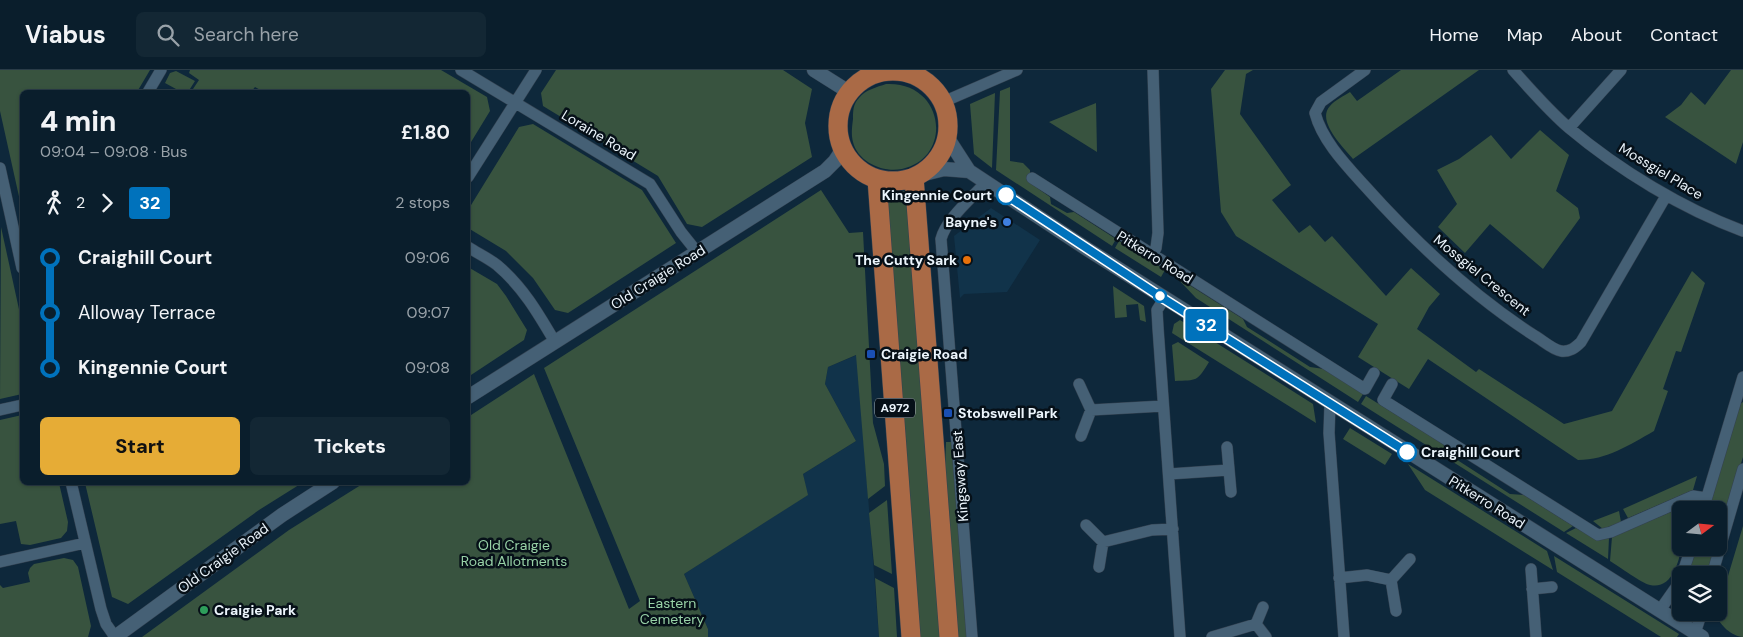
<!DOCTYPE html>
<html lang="en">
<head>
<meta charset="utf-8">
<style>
  body { margin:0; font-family:"DM Sans",sans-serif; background:#132734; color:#f1f3f6; height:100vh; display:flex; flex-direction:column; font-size:19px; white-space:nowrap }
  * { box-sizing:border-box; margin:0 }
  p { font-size:16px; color:#99a2a9 }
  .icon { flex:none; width:28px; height:28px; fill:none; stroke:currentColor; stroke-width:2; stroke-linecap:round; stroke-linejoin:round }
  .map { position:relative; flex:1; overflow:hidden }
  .details { position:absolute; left:20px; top:20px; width:450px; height:395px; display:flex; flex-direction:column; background:#0a1e2c; border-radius:8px; box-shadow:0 1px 4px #0004,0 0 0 1px #2a3c48 }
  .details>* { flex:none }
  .badge { padding:0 10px; border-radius:4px; font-size:18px; line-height:32px }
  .needle { width:32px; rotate:74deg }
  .fabs { position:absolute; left:1672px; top:431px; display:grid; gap:10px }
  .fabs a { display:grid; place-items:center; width:55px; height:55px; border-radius:8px; background:#0a1e2c; box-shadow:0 1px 4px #0004,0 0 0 1px #2a3c48; font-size:25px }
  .map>.badge { position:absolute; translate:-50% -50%; box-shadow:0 0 0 2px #fff }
  .legs { display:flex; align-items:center; gap:8px; height:55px; padding:0 20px; font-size:16px }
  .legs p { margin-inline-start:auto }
  .overview { display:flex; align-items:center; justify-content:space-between; height:85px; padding:0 20px }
  h1 { font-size:28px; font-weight:800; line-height:38px }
  .action { display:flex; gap:10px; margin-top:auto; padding:10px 20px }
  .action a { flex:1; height:58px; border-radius:8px; background:#e6ac36; color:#111; font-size:20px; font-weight:800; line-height:58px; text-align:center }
  .action a+a { background:#132734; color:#f1f3f6 }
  ul { padding:0 20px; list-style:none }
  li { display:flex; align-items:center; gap:18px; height:55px; font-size:19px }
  li i { display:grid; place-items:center; width:8px; height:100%; margin:0 6px; background:currentColor }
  li i::after { content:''; width:12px; height:12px; margin:-6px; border:4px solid; border-radius:50%; background:#0a1e2c }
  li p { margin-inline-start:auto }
  li:first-child i { background:linear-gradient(#0000 50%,currentColor 0) }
  li:last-child i { background:linear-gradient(currentColor 50%,#0000 0) }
  header { display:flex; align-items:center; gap:30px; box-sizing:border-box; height:70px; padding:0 25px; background:#0a1e2c; border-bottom:1px solid #2a3c48 }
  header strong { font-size:24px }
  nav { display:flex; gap:28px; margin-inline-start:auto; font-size:18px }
  .search { width:350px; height:45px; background:#132734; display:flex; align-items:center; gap:12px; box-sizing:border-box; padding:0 18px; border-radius:8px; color:#99a2a9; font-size:19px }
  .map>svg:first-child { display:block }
  .built { fill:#11334a }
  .green { fill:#38533f }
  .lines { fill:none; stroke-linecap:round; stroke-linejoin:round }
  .minor-casing { stroke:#344251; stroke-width:12 }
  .tertiary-casing { stroke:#344251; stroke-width:15 }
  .trunk-casing { stroke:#344251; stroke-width:20 }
  .minor { stroke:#456075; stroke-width:11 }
  .tertiary { stroke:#456075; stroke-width:14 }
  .trunk { stroke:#aa6a46; stroke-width:19 }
  .line-1-casing { stroke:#fff; stroke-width:11 }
  .line-1 { stroke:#0072bc; stroke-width:8 }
  .stop-1-dot { fill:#fff; stroke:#0072bc; stroke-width:2.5 }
  .shop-dot { fill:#3f7fe0; stroke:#061018; stroke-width:2 }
  .food-dot { fill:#e8710a; stroke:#061018; stroke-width:2 }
  .transit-dot { fill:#1a4fb4; stroke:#061018; stroke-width:2 }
  .leisure-dot { fill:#2e9e5b; stroke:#061018; stroke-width:2 }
  .labels { text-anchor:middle; stroke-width:5; stroke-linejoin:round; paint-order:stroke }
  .shield { fill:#061018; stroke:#a7b0b8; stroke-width:1 }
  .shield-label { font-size:12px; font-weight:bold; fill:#ecf5fc }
  .street-label { font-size:14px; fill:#ecf5fc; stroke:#061018 }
  .stop-label { font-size:14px; font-weight:bold; fill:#ecf5fc; stroke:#061018; text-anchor:end }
  .poi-label { font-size:14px; font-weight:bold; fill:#ecf5fc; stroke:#061018; text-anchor:start }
  .park-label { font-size:14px; fill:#98d2a7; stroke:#061018 }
</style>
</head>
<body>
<header>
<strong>Viabus</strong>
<div class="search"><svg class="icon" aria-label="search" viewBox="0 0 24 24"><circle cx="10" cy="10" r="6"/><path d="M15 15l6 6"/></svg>Search here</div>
<nav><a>Home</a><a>Map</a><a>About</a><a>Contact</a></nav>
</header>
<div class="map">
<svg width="1743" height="567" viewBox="0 0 1743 567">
  <rect width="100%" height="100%" fill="#0e283b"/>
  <path class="built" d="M991 138 1040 170 1007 222 964 224 960 228 954 166Z
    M857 285 879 567H708V559L684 504 807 425 803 404 856 371 825 314 828 297Z"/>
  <path class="green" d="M0 0H150L137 22H22V140L0 41Z
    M190 0H441L487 27 490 41 468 77V22H264L255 17 251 22H191L199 10 189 3Z
    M556 0H783L812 19 805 53 812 87 702 157 687 154 658 106 543 36 541 23Z
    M1225 0H1253L1246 4 1240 44 1291 115 1272 130 1299 163 1310 155 1325 172 1332 166 1386 226 1411 198 1440 224 1429 237 1417 259 1476 302 1479 299 1564 354 1612 341 1692 201 1705 213 1681 282 1676 281 1663 319 1668 321 1654 361C1629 375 1607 390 1578 390L1428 289 1409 319 1358 287 1378 254 1236 166 1221 142 1211 19Z
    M1401 0H1479L1353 89C1343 77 1316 51 1330 36 1335 30 1344 26 1350 22L1357 31Z
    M1731 0H1743V72L1736 94 1665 47 1681 35 1691 22 1705 35Z
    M176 1 195 11 188 22H174L176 19 165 13 170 3Z
    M886 14C945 11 954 88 902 99 883 103 858 92 853 72 851 64 852 57 853 49 853 41 853 34 859 28 865 20 877 17 886 14Z
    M1010 17V91L1023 93 1030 100V113L1050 127 1051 134 1067 143 1074 142 1116 169 1112 176 996 100 1000 21Z
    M995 23 992 98 974 84 970 34Z
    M1096 33 1097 82 1049 52Z
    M533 54 642 120 676 173 568 243 555 240 533 208 506 181 468 158V140L519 57Z
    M1540 60 1569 85 1556 121 1578 138 1580 148 1543 199 1490 154 1465 183 1438 157 1457 134 1437 100 1459 89 1491 65 1511 89Z
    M821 120 849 163 863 162 873 353 884 394 885 416 868 429 856 285 828 297 825 314 856 371 803 404 808 425 684 504 708 559V567H142L289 460 364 413 468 412V347L534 304 629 539 640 531 544 298Z
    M907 121 941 567H919L885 123Z
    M1 157 22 253V324L0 329Z
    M1119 171 1165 200 1161 207 1115 178Z
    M468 197 497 214 506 226 527 260 524 270 468 307Z
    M1175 206 1243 249 1247 257 1310 297 1324 299 1363 324 1358 332 1196 228Z
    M1113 216 1144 236 1146 252 1140 250 1138 234 1126 235 1127 247 1115 248Z
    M1180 250 1313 334 1316 353 1172 263 1174 254Z
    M1178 272 1209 292C1197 312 1197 310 1175 311L1172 275Z
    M1366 326 1443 374 1448 384 1510 424 1524 425 1573 456 1564 462 1361 334Z
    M1743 332V387L1719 464V440H1707L1740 334Z
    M22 345V412L59 413 68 452 67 461 61 468 30 475 21 474 16 451 0 454V350Z
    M1350 358 1392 384 1385 395 1343 369Z
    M946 372H953L968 567H958L945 396Z
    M1408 394 1547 481 1553 500 1425 420Z
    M1697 406 1693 420 1628 448 1623 439Z
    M85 413V412L302 413 259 440 128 534 112 527Z
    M887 430 892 504 874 495 869 443Z
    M1619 441 1621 452 1603 459 1593 451Z
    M1673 441 1676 444 1681 443C1681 454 1683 467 1681 478 1679 493 1671 520 1650 515 1641 513 1620 497 1610 491L1612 467Z
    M1743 456V567C1731 566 1720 555 1716 545L1719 542V536Z
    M1576 458 1598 470 1609 468 1608 489 1566 463Z
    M1695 478H1715L1706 505H1686Z
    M1554 486 1679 564 1677 567H1661L1557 502Z
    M64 488 73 490 78 497 91 556 88 567H0V515L3 518 30 512 28 503 30 498 34 494Z
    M875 508 894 518 897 567H879Z"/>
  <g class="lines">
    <g class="minor-casing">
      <path id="minor" d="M461 0 650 114 681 162 697 182
        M1365 0 1321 32 1315 43C1322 70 1345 94 1364 115 1415 172 1471 225 1535 266 1542 270 1553 280 1561 281 1570 282 1575 278 1581 272L1666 126
        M1513 0C1531 20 1549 41 1569 58 1619 100 1683 139 1743 161
        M148 22 161 0
        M943 32 1017 0
        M1569 58 1621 0
        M0 98 22 198
        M468 107 536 0
        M1032 108 1365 319 1374 303
        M468 177C477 183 488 188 497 195 523 217 538 243 555 272
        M1152 185 1156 178 1158 163 1153 0
        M1164 229 1157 240 1158 258 1180 567
        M1079 314 1091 340
        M1392 314 1383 330 1598 465 1611 462 1693 426 1706 428
        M1330 334 1329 363 1344 567
        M0 340 22 335
        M1081 366 1091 340 1163 336
        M1227 377 1231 422
        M1169 404 1229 400
        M71 412 101 539 106 554 115 567
        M1703 440 1743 307
        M1086 455 1103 472
        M0 492 85 473
        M1099 497 1103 472 1152 460 1173 459
        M1531 499 1536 567
        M1682 505 1691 478
        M1712 505 1743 399
        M1339 508 1367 505 1391 510 1410 489
        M1391 510 1396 541
        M1532 519 1552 517
        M1263 537 1256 554 1266 567
        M1660 540 1679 513 1681 507
        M1695 563 1702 542
        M972 567 941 169C946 149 972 128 986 112
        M1212 567 1256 554"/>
    </g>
    <g class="tertiary-casing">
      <path id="tertiary" d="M814 0 849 22
        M947 67 969 101 1087 179 1702 567
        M920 105 944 99 969 101
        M468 327 825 101 835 91 843 79
        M115 567 282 445 333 412"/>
    </g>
    <g class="trunk-casing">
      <path id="trunk" d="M838 56a55 55 0 1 1 110 0a55 55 0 1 1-110 0Z
        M914 107 949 567
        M877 109 911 567"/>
    </g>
    <use href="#minor" class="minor"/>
    <use href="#tertiary" class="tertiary"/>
    <use href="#trunk" class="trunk"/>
  </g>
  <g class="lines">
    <g class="line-1-casing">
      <path id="line-1" d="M1006 125 1164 229 1407 382"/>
    </g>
    <use href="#line-1" class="line-1"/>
  </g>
  <g class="stop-1-dot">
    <circle cx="1006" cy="125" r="9"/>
    <circle cx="1160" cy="226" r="6"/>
    <circle cx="1407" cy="382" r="9"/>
  </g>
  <circle class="shop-dot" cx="1007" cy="152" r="5"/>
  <circle class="food-dot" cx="967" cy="190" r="5"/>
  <g class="transit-dot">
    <rect x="866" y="279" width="10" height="10" rx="2.5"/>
    <rect x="943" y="338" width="10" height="10" rx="2.5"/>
  </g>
  <circle class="leisure-dot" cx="204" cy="540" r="5"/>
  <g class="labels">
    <rect class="shield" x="875" y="328.5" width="40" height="19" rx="4"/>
    <g class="shield-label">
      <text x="895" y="342">A972</text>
    </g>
    <g class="street-label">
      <text transform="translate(599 65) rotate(31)" y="5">Loraine Road</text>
      <text transform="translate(1661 101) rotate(31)" y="5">Mossgiel Place</text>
      <text transform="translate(1155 187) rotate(32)" y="5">Pitkerro Road</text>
      <text transform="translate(1482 205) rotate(39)" y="5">Mossgiel Crescent</text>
      <text transform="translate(658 207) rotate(-32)" y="5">Old Craigie Road</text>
      <text transform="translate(960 406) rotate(-94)" y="5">Kingsway East</text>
      <text transform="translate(1487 432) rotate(32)" y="5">Pitkerro Road</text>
      <text transform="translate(223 488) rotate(-36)" y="5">Old Craigie Road</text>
    </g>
    <g class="stop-label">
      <text x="992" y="130">Kingennie Court</text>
      <text x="1421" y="387" text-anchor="start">Craighill Court</text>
    </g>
    <g class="poi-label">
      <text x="997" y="157" text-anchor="end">Bayne's</text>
      <text x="957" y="195" text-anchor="end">The Cutty Sark</text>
      <text x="881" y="289">Craigie Road</text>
      <text x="958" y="348">Stobswell Park</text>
      <text x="214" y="545">Craigie Park</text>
    </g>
    <g class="park-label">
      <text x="514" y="480">Old Craigie<tspan x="514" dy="16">Road Allotments</tspan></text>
      <text x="672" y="538">Eastern<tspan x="672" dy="16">Cemetery</tspan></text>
    </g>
  </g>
</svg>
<div class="fabs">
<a><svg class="needle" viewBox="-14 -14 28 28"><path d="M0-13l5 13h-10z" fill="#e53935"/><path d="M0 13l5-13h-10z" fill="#99a2a9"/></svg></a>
<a><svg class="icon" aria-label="layers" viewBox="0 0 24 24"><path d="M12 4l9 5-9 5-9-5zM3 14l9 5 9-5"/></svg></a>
</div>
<b class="badge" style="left:1206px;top:255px;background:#0072bc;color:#fff">32</b>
<section class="details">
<div class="overview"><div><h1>4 min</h1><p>09:04 – 09:08 · Bus</p></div><b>£1.80</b></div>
<div class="legs"><svg class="icon" aria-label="walk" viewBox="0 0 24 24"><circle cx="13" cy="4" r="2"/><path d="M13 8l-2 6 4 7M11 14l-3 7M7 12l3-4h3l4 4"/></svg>2<svg class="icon" aria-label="forward" viewBox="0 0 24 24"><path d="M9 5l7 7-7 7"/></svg><b class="badge" style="background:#0072bc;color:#fff">32</b><p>2 stops</p></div>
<ul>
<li><i style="color:#0072bc"></i><b>Craighill Court</b><p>09:06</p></li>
<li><i style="color:#0072bc"></i><span>Alloway Terrace</span><p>09:07</p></li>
<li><i style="color:#0072bc"></i><b>Kingennie Court</b><p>09:08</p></li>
</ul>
<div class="action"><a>Start</a><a>Tickets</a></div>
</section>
</div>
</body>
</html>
